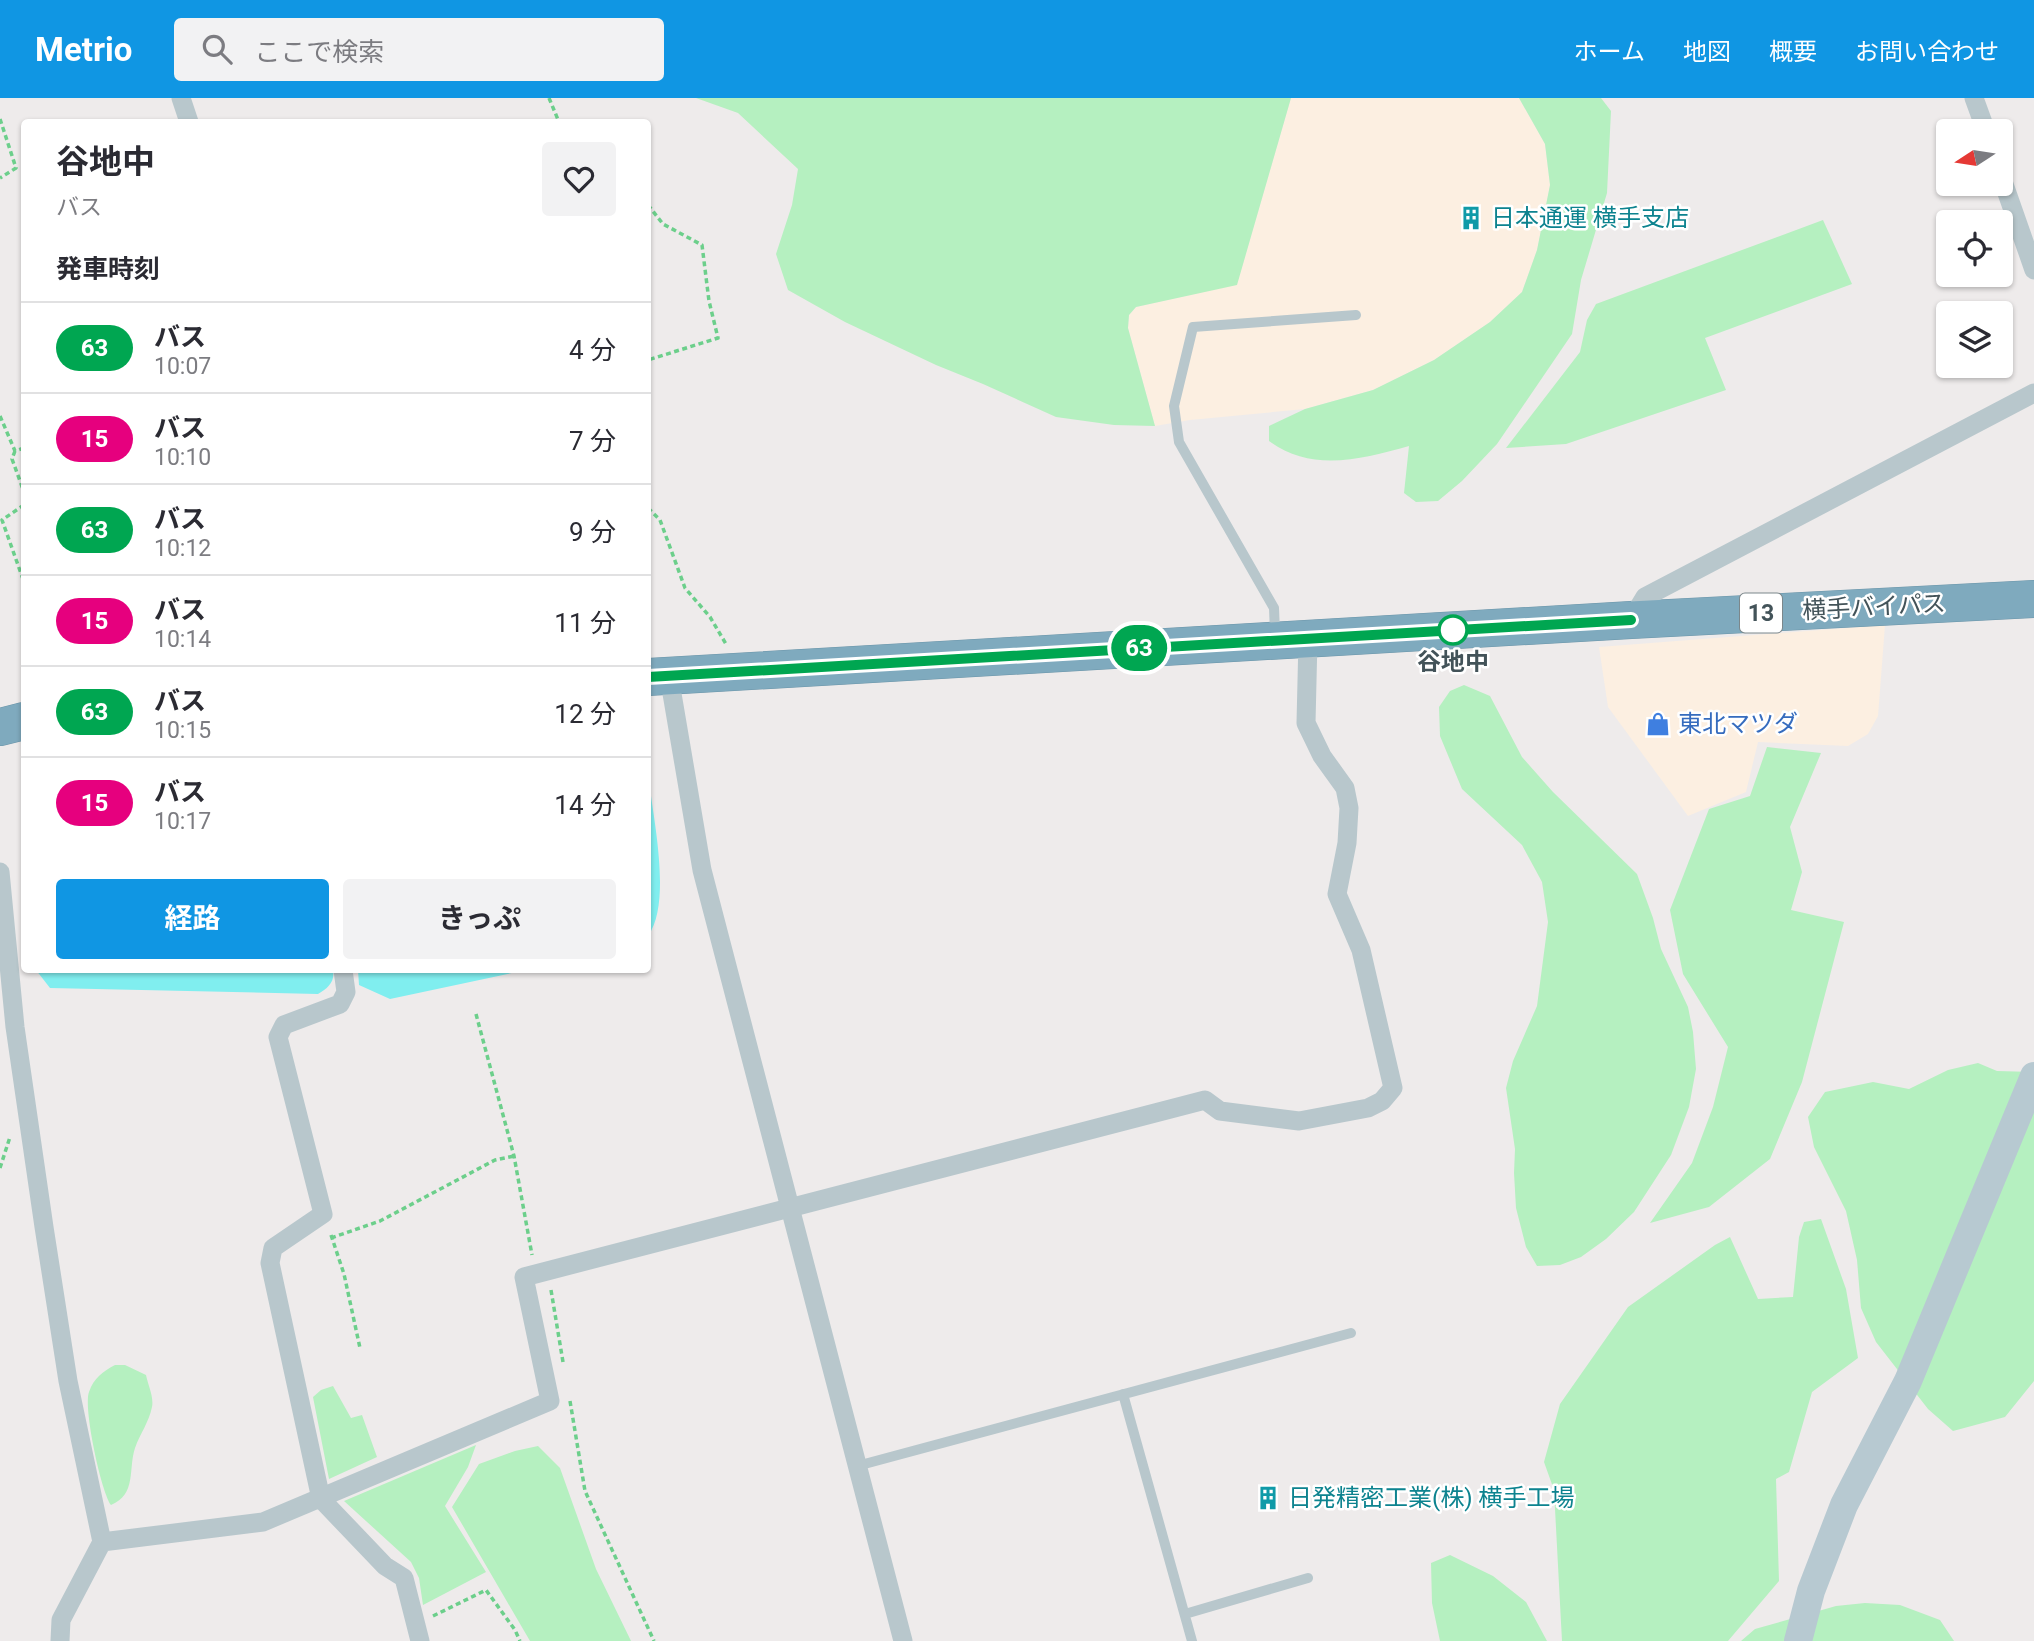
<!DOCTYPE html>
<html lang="ja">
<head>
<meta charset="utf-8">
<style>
  body { margin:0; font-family:Roboto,"Noto Sans JP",sans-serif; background:#f2f2f3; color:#2b2b33; height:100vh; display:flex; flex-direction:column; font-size:26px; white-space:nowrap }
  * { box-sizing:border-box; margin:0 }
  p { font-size:23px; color:#7c7c81 }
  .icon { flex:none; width:38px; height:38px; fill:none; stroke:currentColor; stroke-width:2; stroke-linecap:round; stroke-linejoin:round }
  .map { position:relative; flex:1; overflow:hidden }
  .panel { position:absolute; left:21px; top:21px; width:630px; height:854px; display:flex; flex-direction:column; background:#fff; border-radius:7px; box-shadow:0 2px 5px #0004 }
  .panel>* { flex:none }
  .badge { padding:0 14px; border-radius:23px; font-size:24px; line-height:46px }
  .needle { width:46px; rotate:258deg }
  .tools { position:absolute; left:1936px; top:21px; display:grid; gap:14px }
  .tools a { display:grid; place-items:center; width:77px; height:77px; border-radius:7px; background:#fff; box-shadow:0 2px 5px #0004; font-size:35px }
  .map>.badge { position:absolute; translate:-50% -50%; box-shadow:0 0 0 4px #fff }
  h2 { padding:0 35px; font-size:26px; line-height:63px }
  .round { display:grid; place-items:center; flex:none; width:74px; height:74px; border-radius:7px; background:#f2f2f3 }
  .summary { display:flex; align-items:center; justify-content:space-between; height:119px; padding:0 35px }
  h1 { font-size:33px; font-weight:700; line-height:52px }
  .primary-button { display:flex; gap:14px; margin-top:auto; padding:14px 35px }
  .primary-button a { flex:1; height:80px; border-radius:7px; background:#1096e3; color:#fff; font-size:28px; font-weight:700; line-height:80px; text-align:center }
  .primary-button a+a { background:#f2f2f3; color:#2b2b33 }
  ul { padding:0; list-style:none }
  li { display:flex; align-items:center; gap:21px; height:91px; padding:0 35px; border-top:2px solid #e1e1e2 }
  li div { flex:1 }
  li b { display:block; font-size:26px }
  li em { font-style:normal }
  li .badge { min-width:77px; font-weight:700; text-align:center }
  header { display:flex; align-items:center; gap:42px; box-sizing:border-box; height:98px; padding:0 35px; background:#1096e3; color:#fff }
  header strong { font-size:33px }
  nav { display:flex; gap:38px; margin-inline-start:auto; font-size:24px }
  .search { width:490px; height:63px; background:#f2f2f3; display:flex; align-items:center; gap:18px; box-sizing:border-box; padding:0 24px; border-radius:7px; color:#7c7c81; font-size:26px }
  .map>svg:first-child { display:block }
  .commercial { fill:#fcefe1 }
  .green { fill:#b5f0c0 }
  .water { fill:#80eeef }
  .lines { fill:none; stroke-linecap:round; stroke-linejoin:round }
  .highway-casing { stroke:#6b95a9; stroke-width:38 }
  .path { stroke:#6ccf8b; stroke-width:3.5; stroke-dasharray:5 3.5; stroke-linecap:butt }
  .lane { stroke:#b8c7cc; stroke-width:10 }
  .street { stroke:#b8c7cc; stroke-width:19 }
  .secondary { stroke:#b7c9d1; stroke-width:28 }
  .highway { stroke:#7faabe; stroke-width:37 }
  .line-casing { stroke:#fff; stroke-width:16 }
  .line { stroke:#00a651; stroke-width:10 }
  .stop-dot { fill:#fff; stroke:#00a651; stroke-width:3.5 }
  .labels { text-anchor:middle; stroke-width:5; stroke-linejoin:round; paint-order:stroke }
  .shield { fill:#fff; stroke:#7b878b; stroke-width:2 }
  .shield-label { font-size:23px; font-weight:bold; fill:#435359 }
  .culture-label { font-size:24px; fill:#0d838f; stroke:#fff; text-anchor:start }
  .street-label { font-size:24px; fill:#435359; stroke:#fff }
  .stop-label { font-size:24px; font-weight:bold; fill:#435359; stroke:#fff }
  .shop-label { font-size:24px; fill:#366cbe; stroke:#fff; text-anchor:start }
</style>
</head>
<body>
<header>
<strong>Metrio</strong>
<div class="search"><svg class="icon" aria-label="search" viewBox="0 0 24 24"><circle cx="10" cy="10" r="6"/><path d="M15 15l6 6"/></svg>ここで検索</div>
<nav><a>ホーム</a><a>地図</a><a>概要</a><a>お問い合わせ</a></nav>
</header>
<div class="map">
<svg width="2034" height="1543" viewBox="0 0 2034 1543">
  <rect width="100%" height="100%" fill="#eeebeb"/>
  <path class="commercial" d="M1291 0H1519L1545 46 1550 87 1537 152 1522 194 1490 224 1434 262 1373 292 1305 311 1190 322 1155 328 1128 230 1129 217 1136 209 1237 186Z
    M1885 527 1878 618 1868 636 1848 648 1758 644 1746 694 1688 718 1608 609 1599 549Z"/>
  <path class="green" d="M696 0H1291L1237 187 1136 209 1129 217 1128 230 1155 328 1114 327 1056 319 983 286 936 267 845 224 788 192 776 156 792 107 798 71 738 15Z
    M1519 0H1601L1611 13 1607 95 1581 182 1572 236 1497 346 1462 383 1438 403 1416 404 1404 395 1409 348C1362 361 1312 375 1269 343V328L1305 311 1373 292 1434 262 1490 224 1522 194 1537 152 1550 87 1545 46Z
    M1823 122 1852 186 1705 240 1726 292 1566 346 1506 350 1580 254 1587 222 1596 206Z
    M1464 587 1490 598 1522 659 1553 694 1637 776 1653 820 1661 851 1688 909 1693 934 1696 971 1689 1009 1671 1057 1634 1114 1606 1141 1581 1159 1560 1167 1537 1168 1526 1149 1516 1110 1514 1075 1515 1051 1506 990 1513 963 1537 908 1548 824 1542 784 1522 747 1462 691 1440 638 1439 609 1450 593Z
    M1767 649 1821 655 1790 729 1802 774 1791 812 1844 824 1802 984 1770 1061 1709 1109 1650 1125 1692 1065 1713 1009 1728 949 1683 876 1670 812 1709 711 1750 698Z
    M1978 965 1997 973 2034 974V1283L2005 1319 1953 1333 1928 1311 1876 1244 1861 1210 1857 1162 1846 1113 1814 1049 1808 1019 1825 994 1873 984 1909 991 1948 972Z
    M1821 1121 1846 1191 1858 1260 1812 1294 1789 1374 1776 1381 1779 1483 1728 1543H1562L1554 1392 1544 1364 1560 1306 1628 1209 1715 1147 1730 1139 1758 1201 1793 1199 1799 1139 1804 1124Z
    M115 1267H125L146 1277C148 1287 154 1299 152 1309 149 1324 140 1336 135 1350 128 1371 137 1396 111 1407 101 1393 83 1309 89 1294 94 1280 102 1274 115 1267Z
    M333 1288 351 1320 362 1317 377 1359 329 1381 313 1299 321 1292Z
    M476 1347 468 1369 445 1408 486 1474 423 1507 419 1480 411 1464 344 1403Z
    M538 1348 560 1370 596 1471 631 1543H530L452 1409 479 1366 515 1353Z
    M1450 1457 1493 1478 1526 1504 1547 1543H1440L1432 1505 1431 1465Z
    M1865 1505 1900 1507 1940 1522 1954 1543H1741L1755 1531 1836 1508Z"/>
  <path class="water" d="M648 695 651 698C656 734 670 808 648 838Z
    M36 872H333C335 884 328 890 318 896L50 890Z
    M358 872H526L390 901 359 887Z"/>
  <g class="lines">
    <g class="highway-casing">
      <path id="highway" d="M648 579 1631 522 2034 501
        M0 629 24 623"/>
    </g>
    <path class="path" d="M549 0 559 24
      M0 21 16 70 0 80
      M648 107 663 126 702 147 709 203 718 240 648 262
      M0 318 15 353 24 350
      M15 353 12 361 24 394
      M24 407 2 422 24 484
      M648 410 660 422 685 490 710 519 726 546
      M476 916 514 1058 532 1157
      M0 1070 10 1039
      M331 1137 344 1176 360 1250
      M331 1140 380 1123 495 1062 514 1058
      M551 1192 563 1264
      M570 1303 585 1393 654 1543
      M433 1518 486 1492 515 1532 520 1543"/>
    <path class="lane" d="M1275 535 1274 510 1179 344 1174 308 1193 229 1356 217
      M1123 1296 1192 1543
      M857 1368 1351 1235
      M1185 1516 1308 1480"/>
    <path class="street" d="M181 0 189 24
      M1974 0 1986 33
      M2000 75 2034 172
      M1631 522 1645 499 2034 295
      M669 578 702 772 903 1543
      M0 774 15 929 44 1129 68 1283 102 1444 61 1522 60 1543
      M343 872 346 894 340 906 284 927 278 939 323 1116 273 1150 270 1165 321 1401 385 1468 404 1480 420 1543
      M102 1444 263 1424 550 1303 524 1179 1205 1002 1220 1013 1299 1023 1368 1010 1382 1003 1393 990 1361 852 1337 796 1347 745 1349 710 1345 690 1322 658 1306 625 1308 541"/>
    <path class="secondary" d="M1798 1543 1811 1493 1844 1407 1908 1283 2034 978"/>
    <use href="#highway" class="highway"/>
  </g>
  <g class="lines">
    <g class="line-casing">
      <path id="line" d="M648 579 1631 522"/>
    </g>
    <use href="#line" class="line"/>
  </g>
  <defs>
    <g id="building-bare" transform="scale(1.89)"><path d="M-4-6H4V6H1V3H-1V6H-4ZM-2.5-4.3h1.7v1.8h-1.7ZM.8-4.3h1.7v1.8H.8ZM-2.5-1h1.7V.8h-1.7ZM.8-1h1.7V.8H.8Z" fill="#0f9aa8" stroke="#fff" stroke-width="2.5" paint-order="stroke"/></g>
    <g id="shop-bare" transform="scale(1.89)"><path d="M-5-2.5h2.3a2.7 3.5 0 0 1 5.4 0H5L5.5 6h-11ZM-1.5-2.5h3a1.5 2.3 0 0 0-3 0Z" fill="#3f7fe0" stroke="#fff" stroke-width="2.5" paint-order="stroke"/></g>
  </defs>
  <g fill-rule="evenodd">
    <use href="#building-bare" x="1471" y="120"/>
    <use href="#shop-bare" x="1658" y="626"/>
    <use href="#building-bare" x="1268" y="1400"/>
  </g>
  <circle class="stop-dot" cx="1453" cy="532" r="14"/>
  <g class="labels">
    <rect class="shield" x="1740" y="495.5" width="42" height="39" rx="5"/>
    <g class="shield-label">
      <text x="1761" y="523">13</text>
    </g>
    <g class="culture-label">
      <text x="1491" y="128">日本通運 横手支店</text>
      <text x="1288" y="1408">日発精密工業(株) 横手工場</text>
    </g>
    <g class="street-label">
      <text transform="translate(1874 509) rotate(-3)" y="8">横手バイパス</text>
    </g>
    <g class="stop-label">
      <text x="1453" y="572">谷地中</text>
    </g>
    <g class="shop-label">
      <text x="1678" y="634">東北マツダ</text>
    </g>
  </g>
</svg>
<div class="tools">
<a><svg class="needle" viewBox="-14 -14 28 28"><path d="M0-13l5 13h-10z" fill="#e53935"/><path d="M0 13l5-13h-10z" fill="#7c7c81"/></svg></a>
<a><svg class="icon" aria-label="locate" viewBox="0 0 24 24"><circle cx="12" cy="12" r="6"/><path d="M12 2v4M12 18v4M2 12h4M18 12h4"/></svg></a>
<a><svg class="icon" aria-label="layers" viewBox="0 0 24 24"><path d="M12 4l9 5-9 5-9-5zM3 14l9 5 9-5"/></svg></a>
</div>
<b class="badge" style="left:1139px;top:550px;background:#00a651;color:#fff">63</b>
<section class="panel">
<div class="summary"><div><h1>谷地中</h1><p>バス</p></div><a class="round"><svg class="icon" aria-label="heart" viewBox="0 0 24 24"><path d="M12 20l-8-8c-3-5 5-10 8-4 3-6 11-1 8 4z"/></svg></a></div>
<h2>発車時刻</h2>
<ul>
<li><span class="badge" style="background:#00a651;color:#fff">63</span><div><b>バス</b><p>10:07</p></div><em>4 分</em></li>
<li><span class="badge" style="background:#e6007e;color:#fff">15</span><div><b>バス</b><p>10:10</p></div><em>7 分</em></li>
<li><span class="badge" style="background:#00a651;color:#fff">63</span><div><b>バス</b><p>10:12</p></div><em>9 分</em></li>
<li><span class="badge" style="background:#e6007e;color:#fff">15</span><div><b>バス</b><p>10:14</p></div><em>11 分</em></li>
<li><span class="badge" style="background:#00a651;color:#fff">63</span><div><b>バス</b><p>10:15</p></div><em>12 分</em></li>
<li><span class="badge" style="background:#e6007e;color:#fff">15</span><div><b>バス</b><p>10:17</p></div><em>14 分</em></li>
</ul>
<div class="primary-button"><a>経路</a><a>きっぷ</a></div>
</section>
</div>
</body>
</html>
